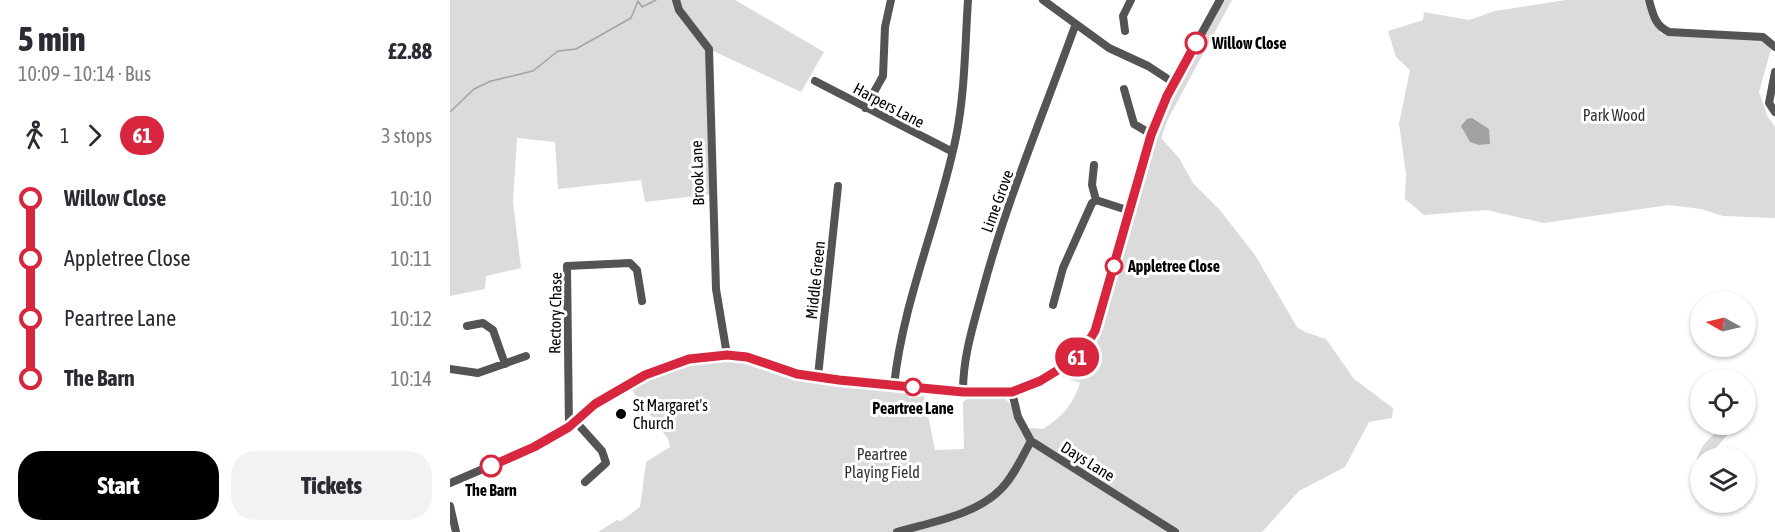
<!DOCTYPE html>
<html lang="en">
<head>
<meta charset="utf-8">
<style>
  body { margin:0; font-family:"Asap Condensed",sans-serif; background:#f2f2f3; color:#2b2b33; height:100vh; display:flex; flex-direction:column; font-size:22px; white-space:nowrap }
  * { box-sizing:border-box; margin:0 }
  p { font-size:20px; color:#7c7c81 }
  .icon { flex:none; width:33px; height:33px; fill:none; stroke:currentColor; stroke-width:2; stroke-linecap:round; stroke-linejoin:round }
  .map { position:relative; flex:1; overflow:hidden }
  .panel { display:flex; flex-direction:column; background:#fff; width:450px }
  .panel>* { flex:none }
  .badge { padding:0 12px; border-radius:20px; font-size:21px; line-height:39px }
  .needle { width:39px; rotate:278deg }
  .buttons { position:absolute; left:1240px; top:291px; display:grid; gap:12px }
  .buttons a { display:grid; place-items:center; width:66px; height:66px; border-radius:50%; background:#fff; box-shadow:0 2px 4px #0004; font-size:30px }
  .map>.badge { position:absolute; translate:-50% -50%; box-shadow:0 0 0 3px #fff }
  .legs { display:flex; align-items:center; gap:9px; height:66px; padding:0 18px; font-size:20px }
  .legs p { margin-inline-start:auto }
  .head { display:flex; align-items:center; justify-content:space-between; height:102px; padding:0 18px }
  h1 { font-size:33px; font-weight:800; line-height:45px }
  .primary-button { display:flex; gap:12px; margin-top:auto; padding:12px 18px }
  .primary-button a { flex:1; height:69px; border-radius:24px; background:#000; color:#fff; font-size:24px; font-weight:800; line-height:69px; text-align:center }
  .primary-button a+a { background:#f2f2f3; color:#2b2b33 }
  ul { padding:0 18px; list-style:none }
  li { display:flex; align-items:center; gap:21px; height:60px; font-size:22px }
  li i { display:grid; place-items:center; width:9px; height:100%; margin:0 8px; background:currentColor }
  li i::after { content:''; width:15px; height:15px; margin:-8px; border:4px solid; border-radius:50%; background:#fff }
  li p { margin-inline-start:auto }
  li:first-child i { background:linear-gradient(#0000 50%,currentColor 0) }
  li:last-child i { background:linear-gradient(currentColor 50%,#0000 0) }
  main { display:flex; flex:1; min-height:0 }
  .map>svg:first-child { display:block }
  .green { fill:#dbdbdb }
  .water { fill:#a2a2a2 }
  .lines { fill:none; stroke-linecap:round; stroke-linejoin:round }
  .stream { stroke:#a2a2a2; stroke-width:1.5 }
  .minor { stroke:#545454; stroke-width:8 }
  .line-1-casing { stroke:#fff; stroke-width:14 }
  .line-1 { stroke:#d7263d; stroke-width:9 }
  .stop-1-dot { fill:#fff; stroke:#d7263d; stroke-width:3 }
  .poi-dot { fill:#000; stroke:#fff; stroke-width:2 }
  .labels { text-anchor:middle; stroke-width:6; stroke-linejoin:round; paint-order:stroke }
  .stop-label { font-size:16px; font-weight:bold; fill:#000; stroke:#fff; text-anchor:start }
  .street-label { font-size:16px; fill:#000; stroke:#fff }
  .park-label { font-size:16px; fill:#323232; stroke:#fff }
  .poi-label { font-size:16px; fill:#000; stroke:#fff; text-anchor:start }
</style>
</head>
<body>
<main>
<section class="panel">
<div class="head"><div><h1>5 min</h1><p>10:09 – 10:14 · Bus</p></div><b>£2.88</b></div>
<div class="legs"><svg class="icon" aria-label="walk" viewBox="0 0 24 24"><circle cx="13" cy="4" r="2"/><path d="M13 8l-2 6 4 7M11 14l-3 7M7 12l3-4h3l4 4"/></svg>1<svg class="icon" aria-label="forward" viewBox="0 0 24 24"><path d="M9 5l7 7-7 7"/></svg><b class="badge" style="background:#d7263d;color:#fff">61</b><p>3 stops</p></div>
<ul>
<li><i style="color:#d7263d"></i><b>Willow Close</b><p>10:10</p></li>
<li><i style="color:#d7263d"></i><span>Appletree Close</span><p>10:11</p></li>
<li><i style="color:#d7263d"></i><span>Peartree Lane</span><p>10:12</p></li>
<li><i style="color:#d7263d"></i><b>The Barn</b><p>10:14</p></li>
</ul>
<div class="primary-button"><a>Start</a><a>Tickets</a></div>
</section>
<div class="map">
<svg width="1325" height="532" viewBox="0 0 1325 532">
  <rect width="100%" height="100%" fill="#fff"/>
  <path class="green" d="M0 0H285L374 52 351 92 259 49 262 194 195 202 191 180 108 189 105 142 67 138 63 202 71 268 36 276 35 289 0 296Z
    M770 0H782L718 119 711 138 729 158 743 183 769 209 805 255 847 327 855 332 876 339 904 379 943 408 942 418 919 422 895 467 849 491 812 532H148L167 520 171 521 190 507 196 462 220 447 218 439 178 385 239 359 277 355 359 380 457 390 459 398 474 396 485 450 514 449 513 402 517 399 554 397 560 404 571 432 581 428 593 429C613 416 622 406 630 383L611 376 609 371 639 342 701 134Z
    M1116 0H1194L1211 34 1314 39 1321 49 1309 92 1317 115 1325 127V218L1273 216 1251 209 1219 205 1094 223 1036 210 974 215 955 199 956 174 949 124 960 70 946 57 938 31 973 20 974 12 1019 20 1045 11Z
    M1276 425 1280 432 1258 457 1251 458V466L1245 470C1247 448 1258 438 1276 425Z"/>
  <path class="water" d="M1022 118 1039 129 1040 144 1029 145 1020 142 1011 126 1017 119Z"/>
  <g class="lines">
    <path class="stream" d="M0 112 24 89 41 81 83 71 108 51 126 49 181 18 188 1 192 7 206 0"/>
    <path class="minor" d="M226 0 229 10 259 49 266 289 277 355
      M593 0 659 48 698 66 724 83
      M1199 0C1203 14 1205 26 1219 32L1313 37 1325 47
      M675 31 673 16 681 0
      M1325 72 1319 103 1325 112
      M365 81 501 151
      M674 89 684 124 701 134
      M415 108 433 76 435 27 441 0
      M644 165 642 185 646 200
      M603 305 613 268 642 203 646 200 680 211
      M17 326 33 323 43 330 55 364
      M0 369 28 373 76 356
      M368 376 388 186
      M444 386C453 300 489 221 506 137 515 93 515 45 518 0
      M513 391C513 357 523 326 532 293 556 202 593 115 625 26
      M562 392 568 417 581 441 725 532
      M126 422 152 451 156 463 135 482
      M119 427 117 266 180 263 187 270 192 301
      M0 483 84 447 119 427 145 403 195 375 239 359 277 355 298 357 347 374 389 380 513 391 562 392 576 388 621 362 632 352 645 331 701 134 717 96 770 0
      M0 506 6 532
      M447 532C481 522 526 515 551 489 564 476 572 457 581 441"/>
  </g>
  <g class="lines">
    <g class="line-1-casing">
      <path id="line-1" d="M41 466 84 447 119 427 145 404 195 375 239 359 277 355 297 357 347 374 389 380 513 392H562L590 381 621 362 632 352 645 331 701 135 717 96 746 43"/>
    </g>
    <use href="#line-1" class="line-1"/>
  </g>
  <g class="stop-1-dot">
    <circle cx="746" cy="43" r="10"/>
    <circle cx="664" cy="266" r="8"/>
    <circle cx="463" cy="387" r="8"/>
    <circle cx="41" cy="466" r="10"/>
  </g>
  <circle class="poi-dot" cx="171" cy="414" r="6"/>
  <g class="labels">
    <g class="stop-label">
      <text x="762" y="49">Willow Close</text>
      <text x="678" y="272">Appletree Close</text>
      <text x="463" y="414" text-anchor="middle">Peartree Lane</text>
      <text x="41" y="496" text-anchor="middle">The Barn</text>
    </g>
    <g class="street-label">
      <text transform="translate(439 105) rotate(28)" y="6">Harpers Lane</text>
      <text transform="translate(247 173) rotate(-92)" y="6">Brook Lane</text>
      <text transform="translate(547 201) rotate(-70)" y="6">Lime Grove</text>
      <text transform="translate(365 280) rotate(-84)" y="6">Middle Green</text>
      <text transform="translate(105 313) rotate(-89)" y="6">Rectory Chase</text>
      <text transform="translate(638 461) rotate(32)" y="6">Days Lane</text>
    </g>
    <g class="park-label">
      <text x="1164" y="121">Park Wood</text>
      <text x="432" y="460">Peartree<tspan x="432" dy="18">Playing Field</tspan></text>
    </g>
    <g class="poi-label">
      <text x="183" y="411">St Margaret's<tspan x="183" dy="18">Church</tspan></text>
    </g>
  </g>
</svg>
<div class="buttons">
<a><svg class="needle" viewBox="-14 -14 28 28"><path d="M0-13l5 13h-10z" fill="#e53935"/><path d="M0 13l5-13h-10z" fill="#7c7c81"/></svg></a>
<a><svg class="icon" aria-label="locate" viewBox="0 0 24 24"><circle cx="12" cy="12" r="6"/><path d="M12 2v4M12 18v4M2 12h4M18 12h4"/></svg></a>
<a><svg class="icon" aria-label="layers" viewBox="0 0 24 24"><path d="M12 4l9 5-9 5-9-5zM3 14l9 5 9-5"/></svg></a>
</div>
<b class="badge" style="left:627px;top:357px;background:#d7263d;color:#fff">61</b>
</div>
</main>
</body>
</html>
